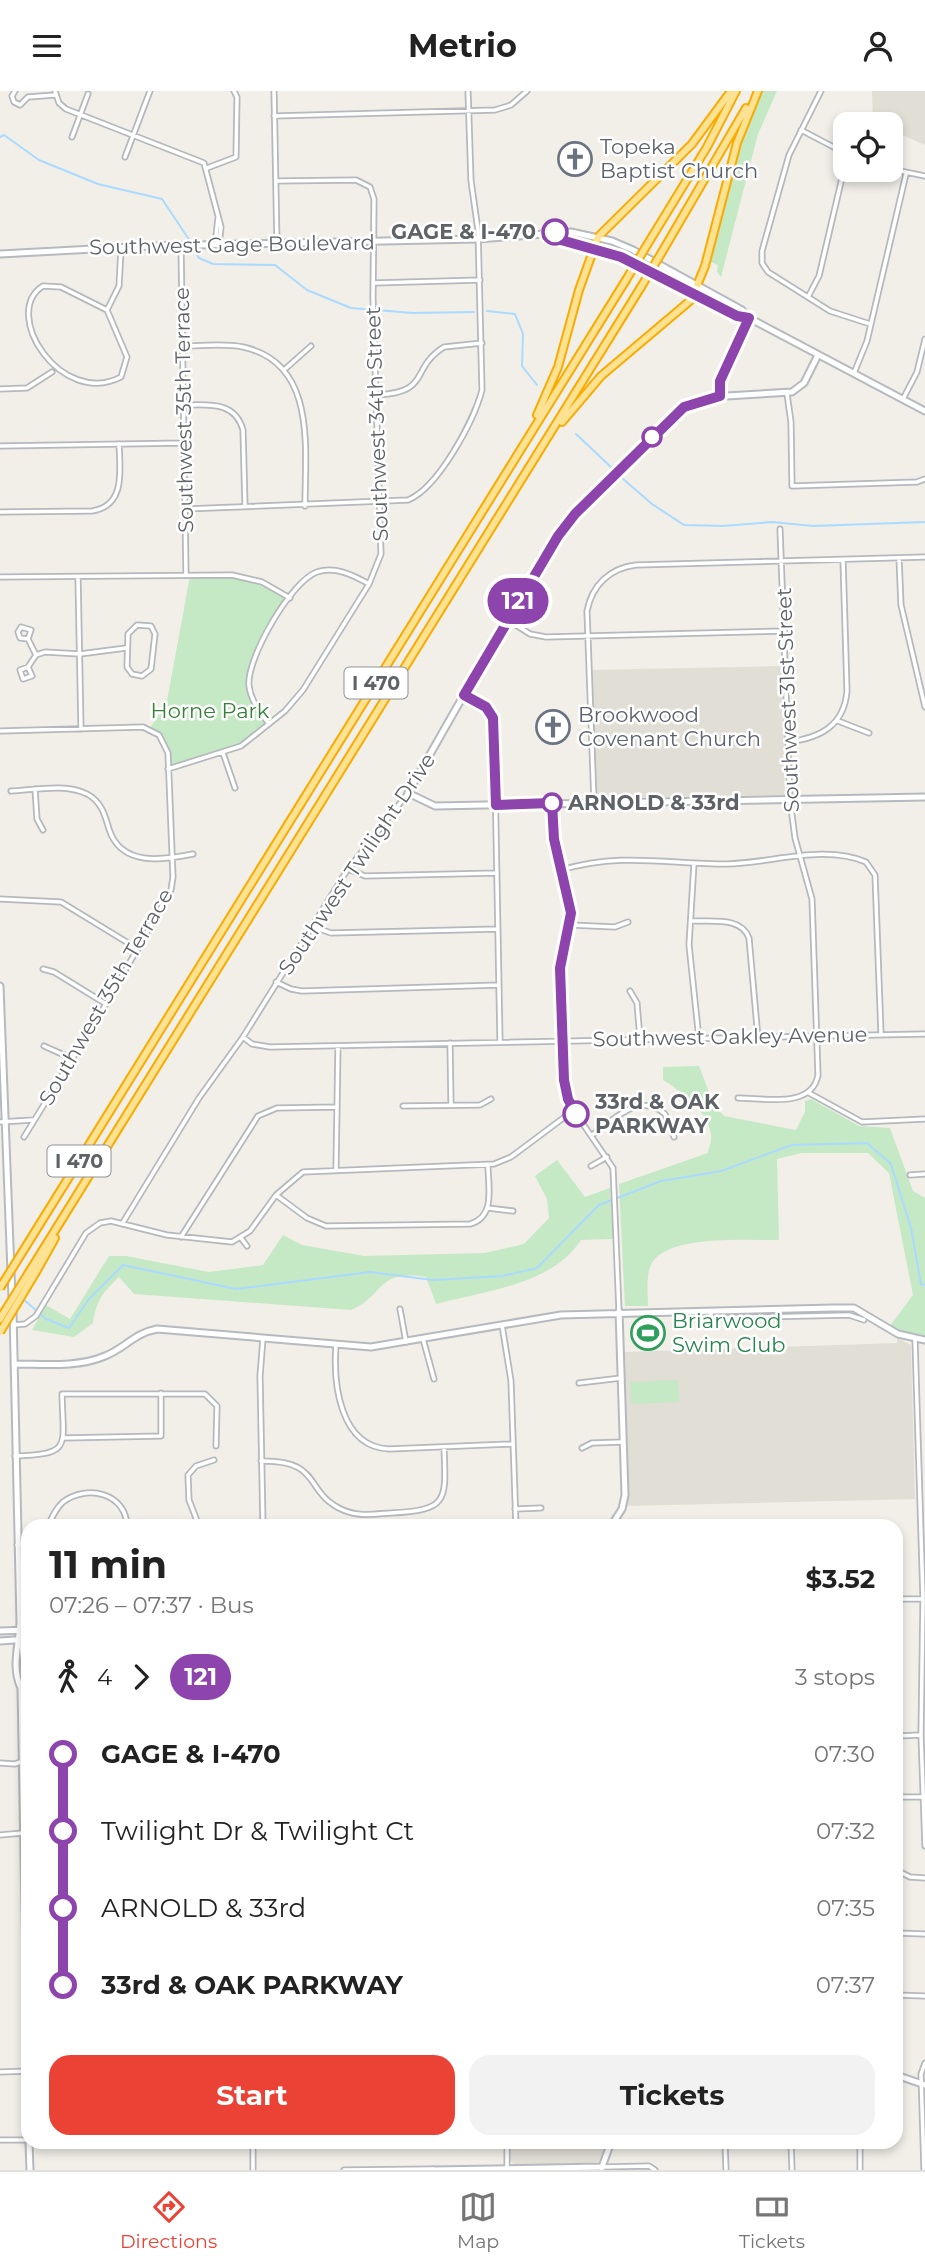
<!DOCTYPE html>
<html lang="en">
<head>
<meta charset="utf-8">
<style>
  body { margin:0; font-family:Montserrat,sans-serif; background:#f2f2f2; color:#222; height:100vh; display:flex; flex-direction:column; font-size:26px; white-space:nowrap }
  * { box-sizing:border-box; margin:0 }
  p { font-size:23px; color:#767676 }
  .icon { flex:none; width:38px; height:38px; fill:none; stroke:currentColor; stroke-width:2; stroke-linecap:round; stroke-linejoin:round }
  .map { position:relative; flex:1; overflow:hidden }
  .side { position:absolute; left:21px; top:1428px; width:882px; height:630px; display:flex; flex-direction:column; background:#fff; border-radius:21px; box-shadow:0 4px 10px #0003 }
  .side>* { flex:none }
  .badge { padding:0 14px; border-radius:23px; font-size:24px; line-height:46px }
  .controls { position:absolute; left:833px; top:21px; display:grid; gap:14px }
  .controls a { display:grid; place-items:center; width:70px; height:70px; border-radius:14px; background:#fff; box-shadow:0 4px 10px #0003; font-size:35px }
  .map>.badge { position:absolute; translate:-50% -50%; box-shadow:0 0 0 4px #fff }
  .legs { display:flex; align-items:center; gap:10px; height:77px; padding:0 28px; font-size:23px }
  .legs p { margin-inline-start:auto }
  .overview { display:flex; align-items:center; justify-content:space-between; height:119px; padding:0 28px }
  h1 { font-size:38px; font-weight:700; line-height:52px }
  .action { display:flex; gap:14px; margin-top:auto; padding:14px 28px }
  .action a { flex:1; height:80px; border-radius:21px; background:#ea4335; color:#fff; font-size:28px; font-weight:700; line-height:80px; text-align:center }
  .action a+a { background:#f2f2f2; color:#222 }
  ul { padding:0 28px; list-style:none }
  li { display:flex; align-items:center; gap:24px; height:77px; font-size:26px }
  li i { display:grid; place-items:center; width:10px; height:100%; margin:0 9px; background:currentColor }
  li i::after { content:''; width:18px; height:18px; margin:-9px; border:5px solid; border-radius:50%; background:#fff }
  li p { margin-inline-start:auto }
  li:first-child i { background:linear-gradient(#0000 50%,currentColor 0) }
  li:last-child i { background:linear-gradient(currentColor 50%,#0000 0) }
  header { display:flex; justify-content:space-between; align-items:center; height:91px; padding:0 28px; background:#fff; font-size:32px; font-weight:700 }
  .tab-bar { display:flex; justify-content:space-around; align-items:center; height:98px; border-top:2px solid #e0e0e0; background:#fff; font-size:19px; color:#767676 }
  .tab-bar a { display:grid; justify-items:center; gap:4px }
  .tab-bar .current { color:#ea4335 }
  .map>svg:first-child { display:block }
  .education { fill:#e1ded6 }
  .green { fill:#c5e8c5 }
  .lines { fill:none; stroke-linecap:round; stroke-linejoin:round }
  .stream { stroke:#aadaff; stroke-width:2 }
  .street-casing { stroke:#b5b8bc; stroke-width:7 }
  .secondary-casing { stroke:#b6babf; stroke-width:9 }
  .highway-casing { stroke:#f9ab00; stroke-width:10 }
  .street { stroke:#fff; stroke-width:3.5 }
  .secondary { stroke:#fff; stroke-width:5 }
  .highway { stroke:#fde293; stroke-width:6 }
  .highway-bridge-casing { stroke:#f9ab00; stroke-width:10; stroke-linecap:butt }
  .highway-bridge { stroke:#fde293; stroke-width:6 }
  .line-1-casing { stroke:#fff; stroke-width:16 }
  .line-1 { stroke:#8e44ad; stroke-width:10 }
  .stop-1-dot { fill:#fff; stroke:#8e44ad; stroke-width:3.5 }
  .labels { text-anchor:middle; stroke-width:5; stroke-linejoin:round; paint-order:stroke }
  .shield { fill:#fff; stroke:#8f9295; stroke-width:2 }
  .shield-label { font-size:19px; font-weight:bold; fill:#5f6368 }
  .worship-label { font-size:21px; fill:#5b616d; stroke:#fff; text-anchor:start }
  .stop-label { font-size:21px; font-weight:bold; fill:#5f6368; stroke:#fff; text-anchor:start }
  .street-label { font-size:21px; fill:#5f6368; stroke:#fff }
  .park-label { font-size:21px; fill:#348238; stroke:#fff }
  .leisure-label { font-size:21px; fill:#27864d; stroke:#fff; text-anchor:start }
</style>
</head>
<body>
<header><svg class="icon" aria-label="menu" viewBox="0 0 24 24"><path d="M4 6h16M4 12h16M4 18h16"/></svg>Metrio<svg class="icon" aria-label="person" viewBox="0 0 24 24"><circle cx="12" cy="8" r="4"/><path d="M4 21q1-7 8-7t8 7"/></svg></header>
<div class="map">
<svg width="925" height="2079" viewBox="0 0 925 2079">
  <rect width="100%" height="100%" fill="#f1efe8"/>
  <path class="education" d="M872 0H925V54L891 39V33L873 31Z
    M783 575 785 704 597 707 591 579Z
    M897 1247 911 1254 915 1408 626 1415 624 1261 897 1252Z
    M510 2051H607L598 2072 516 2074 510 2070Z"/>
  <path class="green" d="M762 0H777L758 43 721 186 717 181 718 174 711 171 741 48Z
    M222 483 251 487 290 507C271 535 240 569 252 605 255 615 264 625 270 633L246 652 168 678C168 660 164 648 149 638L166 615 190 485Z
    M699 975 713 1012 724 1025 796 1039 805 1021V1010L811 1008 859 1035 890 1037 913 1100 925 1107V1245L912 1244 890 1235 913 1204 889 1082 868 1062H801L777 1068 779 1149C748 1150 663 1142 650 1176 646 1187 648 1204 648 1215H625L619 1093 708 1062C709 1057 712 1049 711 1044 709 1021 681 1000 663 989V976Z
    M557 1069 585 1106 610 1097 613 1148 581 1149C552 1194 484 1200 436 1213L426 1186C376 1178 386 1204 351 1219L134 1203 119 1186C103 1201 96 1210 93 1232L74 1246 32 1239 46 1214 70 1228 109 1165H126L209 1181 263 1174 283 1144 302 1154 364 1165 485 1162 524 1153 549 1127 547 1108 535 1085Z
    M663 1234V1249L633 1250 632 1235Z
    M678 1289 679 1311 631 1313 630 1291Z"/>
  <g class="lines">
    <path class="stream" d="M0 46 4 44 39 69 98 93 162 108 192 153
      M194 158 199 167 213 173 275 174 307 199 351 217 413 222 474 221
      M487 220 515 223 523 243 522 275 537 294
      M576 343 611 376
      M622 387 652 413 684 434 723 435 772 431 813 435 925 431
      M22 1207 46 1228 69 1237 89 1208 123 1174 236 1198 370 1181 433 1189 503 1185 537 1177 599 1114 661 1090 721 1080 792 1054 867 1052 891 1073 911 1137 921 1193 925 1194"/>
    <g class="street-casing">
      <path id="street" d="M15 0 12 5 14 11 20 14 28 6 55 4
        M55 0 59 12 66 18 204 72 221 136 219 154
        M274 0 277 153
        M821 0 789 64 762 160V172L768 181 830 220 870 233
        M274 25 495 19 511 14 527 0
        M801 39 845 62
        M72 46 88 3
        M125 66 150 0
        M207 77 236 66 237 6 234 0
        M891 78 925 85
        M218 127 216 145 218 153
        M181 154 186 484
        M374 192 480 189
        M43 195 61 196 107 219 127 266 121 286C61 317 0 222 43 195Z
        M808 206 819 185 845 74
        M107 219 119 195 121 158
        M184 255C202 255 224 252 243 256 317 272 305 357 305 415
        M284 279 311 255
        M854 282 867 250 906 83
        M0 298 27 297 52 281
        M787 303 791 331 792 395 917 391 925 388
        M375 304C432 302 409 278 444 256L482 252
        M720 305V290L749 227
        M903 308 917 281 925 248
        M185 314C209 314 235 310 243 339L245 416
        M0 355 185 352
        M185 418 408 409C438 397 474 330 482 299L478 139 471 90 468 0
        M0 421 92 420C126 415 120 379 119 353
        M899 467 901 514 925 616
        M0 486 232 484 262 491 290 507
        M78 487 81 638
        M508 529 530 543 546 546 785 540
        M137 534 151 535 155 543 151 578 142 585 132 583 127 576 128 543Z
        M28 548 20 547 18 541 21 536 31 539 28 548 36 564
        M28 576 32 585 23 588 20 579 28 576 36 564 45 561 80 563 126 557
        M464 604 486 616 494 633 500 951
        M838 630 869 642
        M269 633C260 621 251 610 249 595 246 568 291 490 317 481 335 475 353 484 369 493
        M0 640 143 636 159 644 168 662 173 786 171 799 106 913 24 1046
        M788 651C820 647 844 635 847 600L843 469
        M223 662 235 697
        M168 678 241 655 285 620 303 599 369 493 381 463 373 207 374 108 370 96 356 89 276 90
        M35 698 37 728 43 739
        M11 700C34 699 66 692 87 703 101 710 105 724 109 738 121 776 163 769 193 763
        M594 711 587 520C592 494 610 477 636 474L925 466
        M552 712 554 748 571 822 560 877 564 996 570 1014 613 1077 619 1220
        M694 772 689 854 699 948
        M348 778 365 785 497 782
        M561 779C623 761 666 773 727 773 772 772 824 753 866 771L875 784 881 943
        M0 808 61 811 138 858
        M691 830C711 831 741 825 749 847L758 947
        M571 834 615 836 628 831
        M311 835 331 842 498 838
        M43 878 54 881 106 913
        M276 891 291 898 302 900 499 894
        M630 900 637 912 640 948
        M243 946 252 953 270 956 925 943
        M450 952 451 1014
        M44 955 73 968
        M809 1002 862 1031 925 1028
        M738 1007C764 1007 812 1018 818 984L812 808 795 747 790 709 780 438
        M403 1015 480 1014 491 1008
        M0 1031 33 1029
        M592 1044C614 1029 639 1000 665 1023L674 1046
        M591 1075 607 1066
        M336 1078 338 955
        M910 1084 925 1083
        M276 1104 307 1127 326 1135 470 1133C496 1126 488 1095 488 1074
        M488 1117 513 1120
        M122 1133 199 1007 243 946 346 781 408 702
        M181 1146 258 1025 277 1017 337 1016
        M241 1147 247 1155
        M400 1218 406 1251
        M711 1221V1227L849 1224 864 1229
        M13 1234 25 1233 36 1225 86 1142 100 1132 111 1130 167 1144 232 1151 250 1140 276 1104 303 1081 494 1073 511 1066 574 1019
        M502 1234 511 1290 516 1435
        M263 1247 260 1285 263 1435
        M423 1248 434 1288
        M915 1249 923 1508 921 1644 925 1755
        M336 1254C333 1293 340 1356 389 1358L513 1353
        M579 1292 621 1287
        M63 1347 161 1345V1302
        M582 1357 592 1352 623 1351
        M15 1365C73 1363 63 1356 62 1303H205L217 1315 216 1355
        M261 1370C323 1369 303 1401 343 1419 359 1426 375 1423 391 1422 449 1419 446 1410 444 1356
        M515 1418 541 1417
        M48 1435C52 1426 56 1417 63 1411 87 1393 126 1402 127 1435
        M199 1435 189 1409 188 1384 196 1375 214 1369
        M17 1454 28 1451
        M896 1508H923
        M896 1645 921 1644
        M0 1672 15 1673 28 1668
        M896 1706H922
        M0 1744 23 1742
        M896 1779 910 1786 925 1787
        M896 1842 925 1843
        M896 1904 925 1905
        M0 1981 28 1980
        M0 2049H28
        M253 2051V2079
        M725 2051 726 2079
        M791 2051 792 2079
        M860 2051V2079
        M507 2077V2051
        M344 2079 433 2078
        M602 2079V2076L649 2075 655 2079
        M924 2079 921 1983 925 1972"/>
    </g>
    <g class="secondary-casing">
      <path id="secondary" d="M547 145 621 166 737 225 749 227 925 320
        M0 163 150 155 478 148 571 141 612 150 633 159 742 219 749 227
        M818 264 804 292 792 301 710 306 684 316 575 423 507 528 408 702 435 715 925 706
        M0 895 12 1207
        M13 1220 20 1532C19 1555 11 1576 21 1597
        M14 1273C43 1273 77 1277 105 1265 125 1257 135 1242 157 1238L371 1256 561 1224 833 1217H854L898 1243 925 1249
        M611 1435 622 1418 625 1404 619 1220
        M0 1540 28 1539
        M21 1542 25 1585 21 1597 28 1984
        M0 1550 28 1548
        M896 1984 925 1994
        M29 2051 30 2079
        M433 2079 602 2076 611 2051"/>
    </g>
    <g class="highway-casing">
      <path id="highway" d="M647 154 707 56 736 0
        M662 161 746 17
        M537 324 558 276 579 199 598 146 692 53 731 0
        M562 331 601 285 691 209 705 175 737 52 758 0
        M33 1144 626 189
        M31 1178 641 196
        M36 1181 55 1147"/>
    </g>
    <use href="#street" class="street"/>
    <use href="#secondary" class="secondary"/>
    <use href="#highway" class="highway"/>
    <g class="highway-bridge-casing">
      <path id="highway-bridge" d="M626 189 647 154
        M641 196 662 161
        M0 1197 33 1144
        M0 1228 31 1178
        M0 1241 36 1181"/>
    </g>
    <use href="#highway-bridge" class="highway-bridge"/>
  </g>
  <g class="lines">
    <g class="line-1-casing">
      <path id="line-1" d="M555 141 547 145 621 166 737 225 749 227 720 290V305L684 316 575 423 558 445 464 604 486 616 493 627 496 714 552 712 554 748 571 822 560 877 564 989 568 1008 576 1023"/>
    </g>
    <use href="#line-1" class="line-1"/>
  </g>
  <defs>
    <g id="church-ring" transform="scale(1.75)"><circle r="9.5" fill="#fff" stroke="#6b7280" stroke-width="1.5"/><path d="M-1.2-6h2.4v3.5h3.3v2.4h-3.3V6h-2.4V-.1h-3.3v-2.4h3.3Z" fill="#6b7280"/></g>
    <g id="stadium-ring" transform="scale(1.75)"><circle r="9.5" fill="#fff" stroke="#2e9e5b" stroke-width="1.5"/><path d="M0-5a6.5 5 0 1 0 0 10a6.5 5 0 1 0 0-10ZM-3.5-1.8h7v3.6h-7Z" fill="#2e9e5b"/></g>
  </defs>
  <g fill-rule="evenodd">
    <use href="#church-ring" x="575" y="68"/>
    <use href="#church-ring" x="553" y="636"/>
    <use href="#stadium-ring" x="648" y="1242"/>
  </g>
  <g class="stop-1-dot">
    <circle cx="555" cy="141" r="12"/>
    <circle cx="652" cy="346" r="9"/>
    <circle cx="552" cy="712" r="9"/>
    <circle cx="576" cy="1023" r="12"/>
  </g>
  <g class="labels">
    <g class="shield">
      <rect x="344.5" y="576.5" width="63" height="31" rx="5"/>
      <rect x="47.5" y="1054.5" width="63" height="31" rx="5"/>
    </g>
    <g class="shield-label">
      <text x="376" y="599">I 470</text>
      <text x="79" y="1077">I 470</text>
    </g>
    <g class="worship-label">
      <text x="600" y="63">Topeka<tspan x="600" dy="24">Baptist Church</tspan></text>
      <text x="578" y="631">Brookwood<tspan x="578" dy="24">Covenant Church</tspan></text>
    </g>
    <g class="stop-label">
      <text x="536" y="148" text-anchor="end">GAGE &amp; I-470</text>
      <text x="568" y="719">ARNOLD &amp; 33rd</text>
      <text x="595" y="1018">33rd &amp; OAK<tspan x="595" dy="24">PARKWAY</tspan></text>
    </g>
    <g class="street-label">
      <text transform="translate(232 154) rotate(-1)" y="7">Southwest Gage Boulevard</text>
      <text transform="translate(184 319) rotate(-91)" y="7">Southwest 35th Terrace</text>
      <text transform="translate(377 333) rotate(-92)" y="7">Southwest 34th Street</text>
      <text transform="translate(788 609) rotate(-92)" y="7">Southwest 31st Street</text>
      <text transform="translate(357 773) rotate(-56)" y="7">Southwest Twilight Drive</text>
      <text transform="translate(106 906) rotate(-60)" y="7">Southwest 35th Terrace</text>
      <text transform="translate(730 946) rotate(-1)" y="7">Southwest Oakley Avenue</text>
    </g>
    <g class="park-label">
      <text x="210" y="627">Horne Park</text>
    </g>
    <g class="leisure-label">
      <text x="672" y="1237">Briarwood<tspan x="672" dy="24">Swim Club</tspan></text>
    </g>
  </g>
</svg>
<div class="controls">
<a><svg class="icon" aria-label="locate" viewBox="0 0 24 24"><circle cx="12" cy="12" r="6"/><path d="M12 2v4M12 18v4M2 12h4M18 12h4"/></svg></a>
</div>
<b class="badge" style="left:518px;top:510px;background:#8e44ad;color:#fff">121</b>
<section class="side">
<div class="overview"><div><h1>11 min</h1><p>07:26 – 07:37 · Bus</p></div><b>$3.52</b></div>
<div class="legs"><svg class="icon" aria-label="walk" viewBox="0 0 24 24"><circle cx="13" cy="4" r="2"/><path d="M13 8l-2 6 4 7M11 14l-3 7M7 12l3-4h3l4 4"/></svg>4<svg class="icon" aria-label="forward" viewBox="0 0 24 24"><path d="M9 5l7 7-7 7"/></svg><b class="badge" style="background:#8e44ad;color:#fff">121</b><p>3 stops</p></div>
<ul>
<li><i style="color:#8e44ad"></i><b>GAGE &amp; I-470</b><p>07:30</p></li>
<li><i style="color:#8e44ad"></i><span>Twilight Dr &amp; Twilight Ct</span><p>07:32</p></li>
<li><i style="color:#8e44ad"></i><span>ARNOLD &amp; 33rd</span><p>07:35</p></li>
<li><i style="color:#8e44ad"></i><b>33rd &amp; OAK PARKWAY</b><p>07:37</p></li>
</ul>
<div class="action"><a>Start</a><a>Tickets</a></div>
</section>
</div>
<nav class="tab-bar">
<a class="current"><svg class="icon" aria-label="directions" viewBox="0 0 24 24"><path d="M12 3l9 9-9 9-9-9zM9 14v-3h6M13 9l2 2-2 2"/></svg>Directions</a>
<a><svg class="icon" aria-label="map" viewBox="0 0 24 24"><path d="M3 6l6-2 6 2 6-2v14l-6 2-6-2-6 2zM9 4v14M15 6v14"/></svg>Map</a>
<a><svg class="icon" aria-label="tickets" viewBox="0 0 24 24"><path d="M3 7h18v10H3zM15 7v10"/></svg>Tickets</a>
</nav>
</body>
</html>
